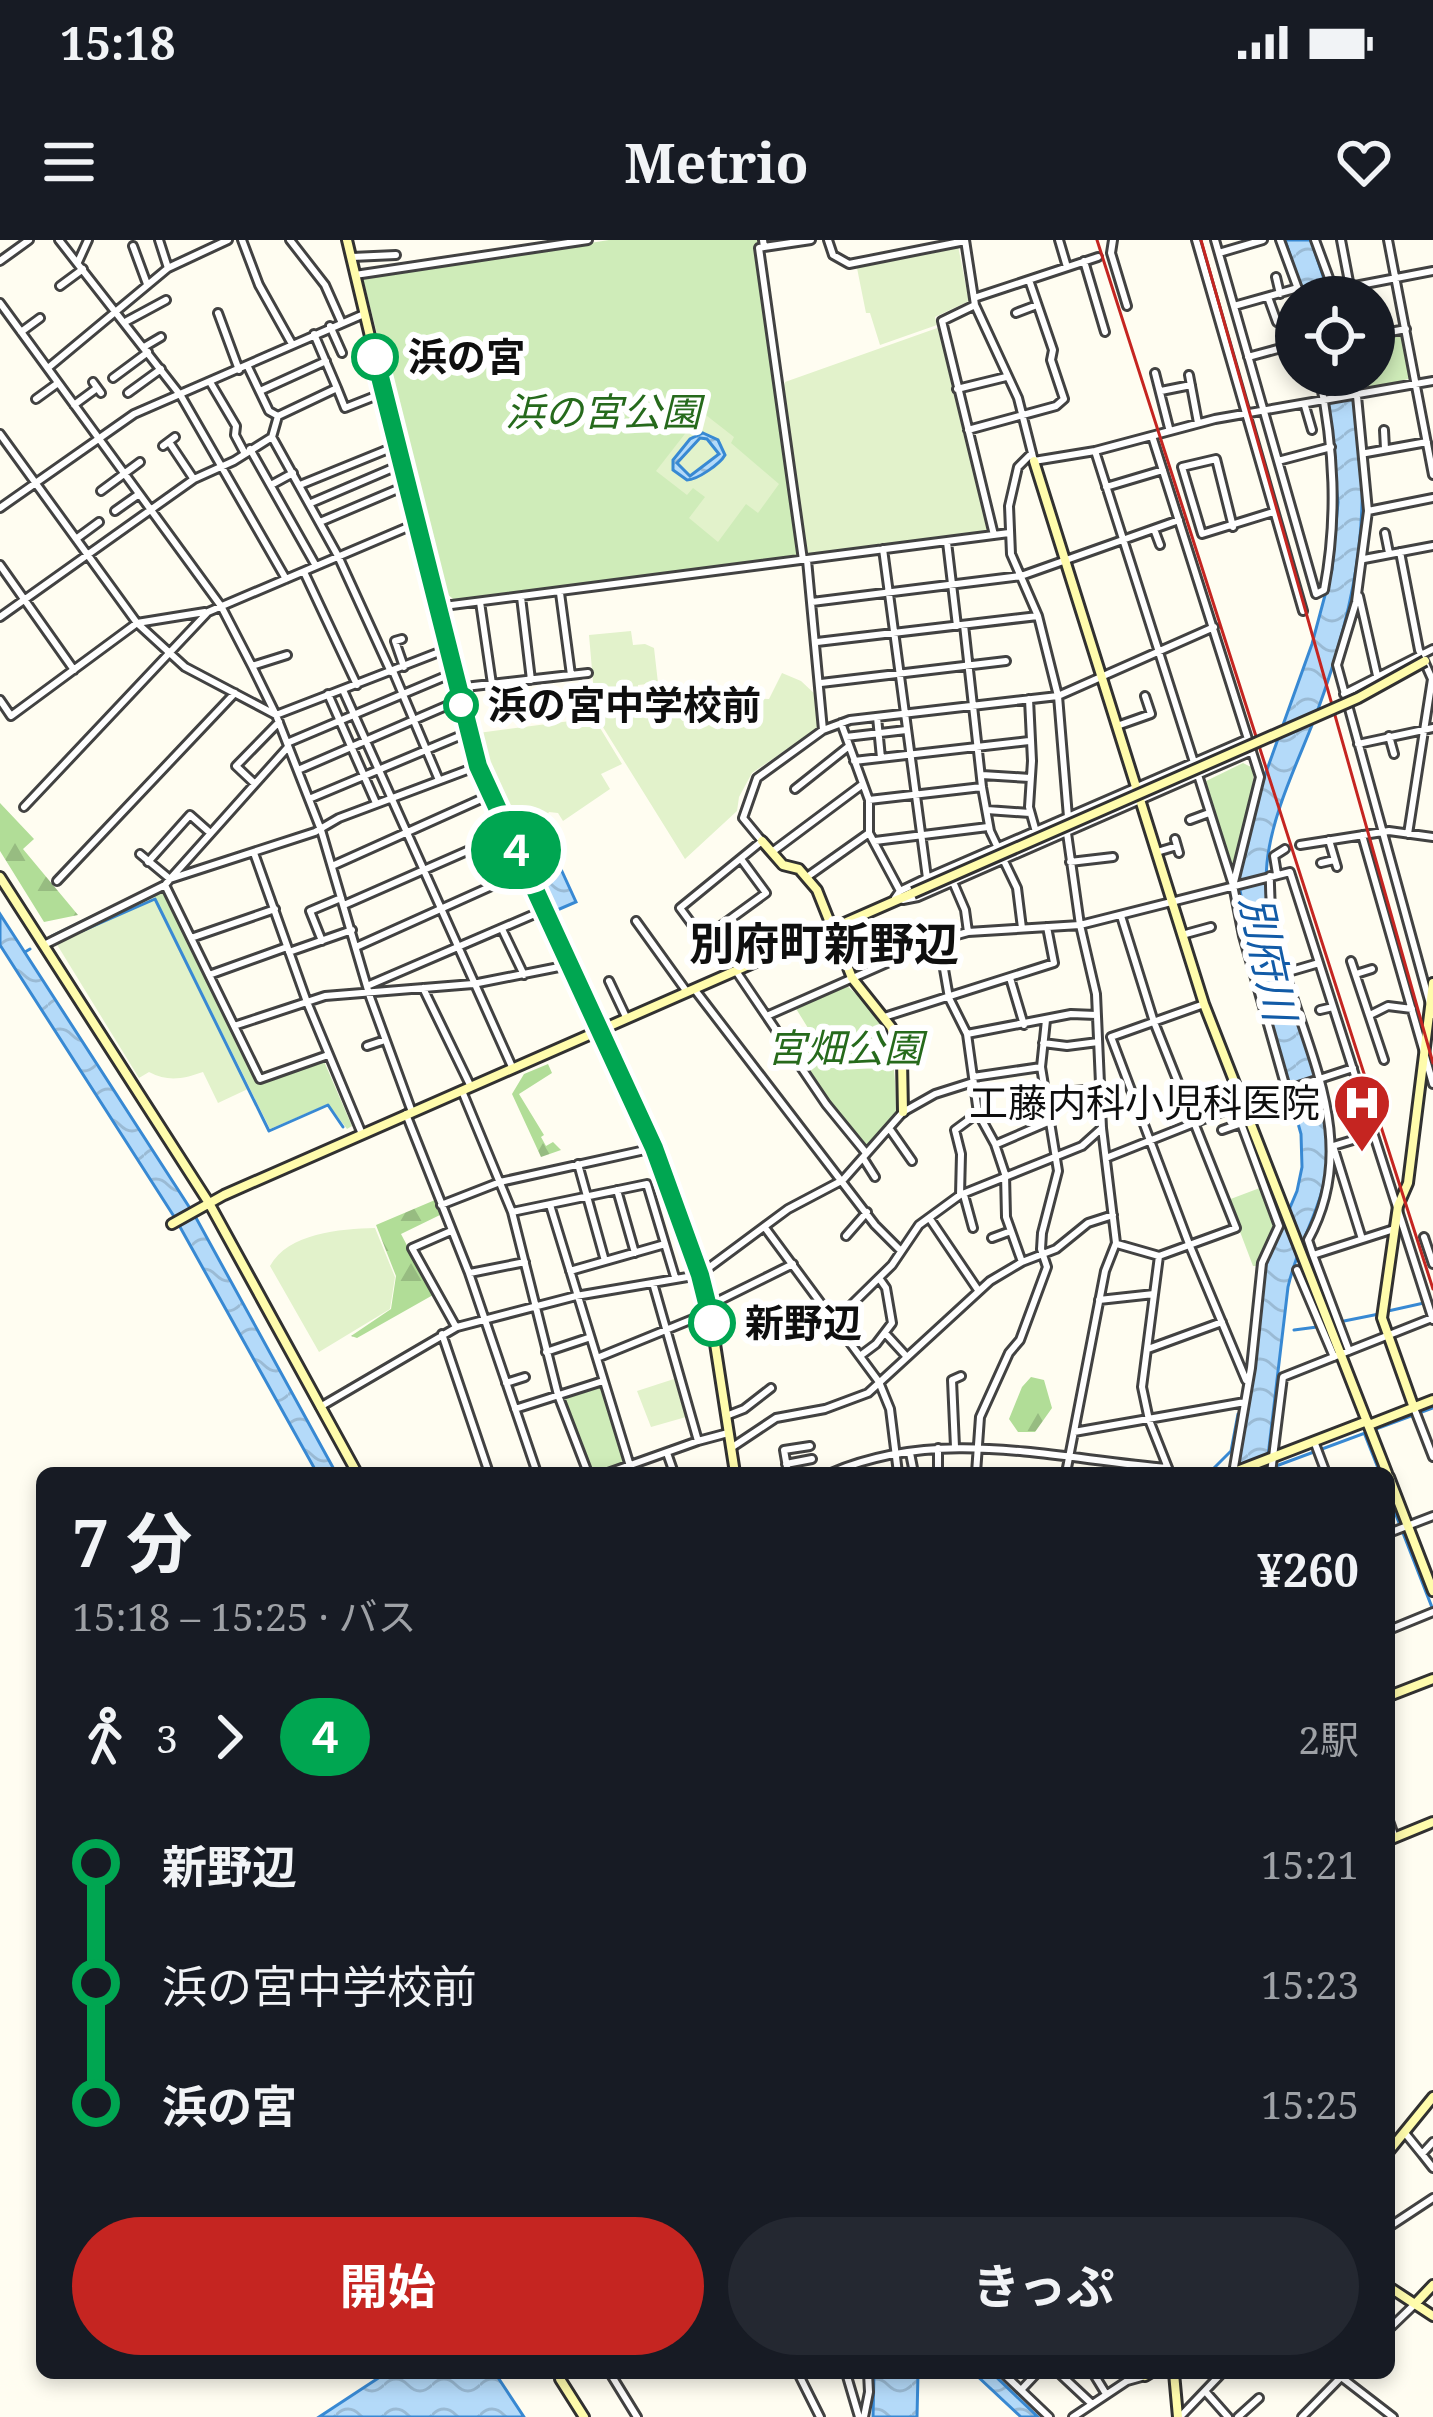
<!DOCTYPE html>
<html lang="ja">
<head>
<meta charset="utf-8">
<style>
  body { margin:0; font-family:"Noto Serif","Noto Sans JP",serif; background:#242831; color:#f1f3f6; height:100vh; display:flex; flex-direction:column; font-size:45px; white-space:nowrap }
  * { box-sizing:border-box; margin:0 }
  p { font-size:39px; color:#9ea1a6 }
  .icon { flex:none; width:66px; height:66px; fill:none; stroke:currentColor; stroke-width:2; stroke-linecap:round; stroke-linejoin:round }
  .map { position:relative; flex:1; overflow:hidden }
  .panel { position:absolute; left:36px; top:1227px; width:1359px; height:912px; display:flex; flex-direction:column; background:#171b24; border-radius:18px; box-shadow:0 6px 18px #0003 }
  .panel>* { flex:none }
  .badge { padding:0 24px; border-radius:39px; font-size:42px; line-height:78px }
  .tools { position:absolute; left:1275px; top:36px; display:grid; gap:24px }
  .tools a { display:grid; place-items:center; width:120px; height:120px; border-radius:50%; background:#171b24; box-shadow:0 6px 18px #0003; font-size:60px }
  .map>.badge { position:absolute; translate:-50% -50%; box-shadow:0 0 0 6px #fff }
  .legs { display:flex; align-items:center; gap:18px; height:132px; padding:0 36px; font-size:39px }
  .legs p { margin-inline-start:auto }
  .overview { display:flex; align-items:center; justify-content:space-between; height:204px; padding:0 36px }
  h1 { font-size:66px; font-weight:700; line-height:90px }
  .button { display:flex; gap:24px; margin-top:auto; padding:24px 36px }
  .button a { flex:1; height:138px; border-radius:72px; background:#c52521; color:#fff; font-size:48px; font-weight:700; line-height:138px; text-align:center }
  .button a+a { background:#242831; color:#f1f3f6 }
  ul { padding:0 36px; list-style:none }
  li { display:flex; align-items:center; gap:42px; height:120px; font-size:45px }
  li i { display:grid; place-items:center; width:18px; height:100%; margin:0 15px; background:currentColor }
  li i::after { content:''; width:30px; height:30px; margin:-15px; border:9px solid; border-radius:50%; background:#171b24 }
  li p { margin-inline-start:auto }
  li:first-child i { background:linear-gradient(#0000 50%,currentColor 0) }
  li:last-child i { background:linear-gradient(currentColor 50%,#0000 0) }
  .status { display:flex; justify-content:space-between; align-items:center; height:84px; padding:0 60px; background:#171b24; direction:ltr }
  .status svg { height:33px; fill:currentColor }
  header { display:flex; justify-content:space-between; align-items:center; height:156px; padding:0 36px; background:#171b24; font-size:54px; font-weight:700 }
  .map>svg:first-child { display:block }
  .forest { fill:url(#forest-firs) }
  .park { fill:#cfecb9 }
  .pitch { fill:#e2f2cb }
  .water { fill:url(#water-waves); stroke:#3889d3; stroke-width:3; fill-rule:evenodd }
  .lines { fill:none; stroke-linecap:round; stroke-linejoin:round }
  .stream { stroke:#3889d3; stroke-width:3 }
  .street-casing { stroke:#424242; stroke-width:12 }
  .secondary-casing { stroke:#313131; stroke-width:14 }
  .street { stroke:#fff; stroke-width:6 }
  .secondary { stroke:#fffcac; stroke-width:8 }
  .rail { stroke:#c52521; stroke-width:3 }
  .secondary-bridge-casing { stroke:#313131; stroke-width:14; stroke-linecap:butt }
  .secondary-bridge { stroke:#fffcac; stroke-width:8 }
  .line-1-casing { stroke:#fff; stroke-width:27 }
  .line-1 { stroke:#00a651; stroke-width:18 }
  .stop-1-dot { fill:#fff; stroke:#00a651; stroke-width:6 }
  .labels { text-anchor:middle; stroke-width:12; stroke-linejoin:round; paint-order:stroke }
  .stop-label { font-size:39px; font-weight:bold; fill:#0f0f0f; stroke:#fff; text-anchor:start }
  .park-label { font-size:39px; font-style:italic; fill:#266a1c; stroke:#fff }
  .poi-label { font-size:39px; fill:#0f0f0f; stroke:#fff; text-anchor:end }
  .water-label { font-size:42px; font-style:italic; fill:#125ba7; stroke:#fff }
  .quarter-label { font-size:45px; font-weight:bold; fill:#0f0f0f; stroke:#fff }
</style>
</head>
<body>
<div class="status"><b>15:18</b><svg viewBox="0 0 49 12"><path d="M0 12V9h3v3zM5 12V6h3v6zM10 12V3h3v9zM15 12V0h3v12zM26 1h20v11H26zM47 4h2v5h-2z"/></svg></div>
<header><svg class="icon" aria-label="menu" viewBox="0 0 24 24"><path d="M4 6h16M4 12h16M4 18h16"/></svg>Metrio<svg class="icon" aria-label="heart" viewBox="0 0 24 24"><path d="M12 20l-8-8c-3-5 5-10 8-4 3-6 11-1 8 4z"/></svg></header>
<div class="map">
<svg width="1433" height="2177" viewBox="0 0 1433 2177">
  <defs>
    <pattern id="forest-firs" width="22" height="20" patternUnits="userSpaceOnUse" patternTransform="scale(3)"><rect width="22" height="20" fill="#b1dd97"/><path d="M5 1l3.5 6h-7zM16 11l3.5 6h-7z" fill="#97bc81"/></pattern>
    <pattern id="water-waves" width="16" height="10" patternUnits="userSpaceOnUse" patternTransform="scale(3)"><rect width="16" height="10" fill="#b4daf9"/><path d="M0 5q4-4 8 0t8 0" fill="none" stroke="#9abad4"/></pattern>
  </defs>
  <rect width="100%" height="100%" fill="#fffdf1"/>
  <path class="forest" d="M0 563 34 599 23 609 78 675 44 682 0 611Z
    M548 824 552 833 519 854 544 895 541 897 546 906 553 902 561 910 541 917 512 854 524 834Z
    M435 960 442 974 401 994 433 1055 357 1098 351 1096 391 1069 396 1036 376 985Z
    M1031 1137 1044 1140 1052 1168 1035 1192H1018L1009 1179 1022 1147Z"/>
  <path class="park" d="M609 0H762L757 14 798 319 457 362 442 350 363 39Z
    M1402 92 1412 138 1362 151 1359 135H1374V97Z
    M1243 523 1253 528C1257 541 1237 609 1232 630H1229L1202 543Z
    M162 651 258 841 323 819 352 886 347 889 328 864 270 889 154 656Z
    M846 745C893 784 896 820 896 877L867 907 829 863 789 799 808 788 795 767Z
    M1265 946 1275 987 1259 1026H1253L1228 960Z
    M601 1143 629 1225 589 1233 561 1156Z"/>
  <path class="pitch" d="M958 6 969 61 935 77 937 85 880 105 870 73H866L857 28Z
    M940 87 988 293 805 315 783 152 785 142Z
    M702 172 734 197 731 203 779 244 758 273 746 264 718 302 689 278 705 257 693 248 687 255 656 231Z
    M631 391 633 405 645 404 654 408 658 443 638 445V468L704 462 703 442 741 458 769 459 782 433 801 441 816 455 818 488 752 533 739 557 737 571 685 619 596 476 589 395Z
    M594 478 622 524 601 534 610 549 563 581 558 573 549 572 544 580 518 594 491 536 478 493Z
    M154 656 250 848 218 863 203 832C183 839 168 842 149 832L139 838 56 703Z
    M375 988 395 1037 390 1069 319 1112 270 1026C288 993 340 989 375 988Z
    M674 1139 686 1177 651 1187 637 1151Z"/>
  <path class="water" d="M1285 0H1311L1330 57H1304Z
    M1323 135H1350C1376 260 1359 358 1316 475 1298 522 1272 573 1267 623 1257 722 1328 810 1328 908 1328 963 1299 997 1288 1047L1266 1233H1236L1256 1116 1263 1031 1297 951 1302 927 1301 894 1256 733 1238 640 1250 577 1312 404 1332 329 1338 262Z
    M703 193 718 200 725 215C720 224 697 240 687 240L673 230V220L690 199ZM700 198 707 199 719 214 690 236 677 223Z
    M560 627 576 662 555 671 539 637Z
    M0 674 195 976 336 1233H317L175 978 0 705Z
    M386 2133H495L524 2177H319Z
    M874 2133H918L917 2177H873Z
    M974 2133H992L1038 2177H1021Z"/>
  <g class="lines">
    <path class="stream" d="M1421 140 1433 138
      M78 684 82 691 155 659 269 891 328 865 343 887
      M52 696 159 644
      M25 712 30 709
      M1388 1071 1433 1061
      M1344 1081 1379 1074
      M1294 1090 1317 1087
      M1365 1195 1380 1233
      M1276 1226 1433 1168
      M1209 1233 1231 1211 1238 1174
      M1389 1257 1433 1370"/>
    <g class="street-casing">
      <path id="street" d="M59 0 181 156 286 339
        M159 0 168 28
        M242 0 259 45 292 104
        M290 0 325 45 341 81
        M763 0 764 7 759 8 803 320
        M828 0 833 15 849 24 965 1
        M965 0 975 65 1018 158 1034 221 1095 211 1215 179 1433 141
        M1059 0 1067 27
        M1113 0 1111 13 1127 66
        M1196 0 1303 371
        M1215 0 1316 354
        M1280 0 1301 57
        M1315 0 1336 57
        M1341 0 1350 47
        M1388 0 1433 235
        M133 6 147 44
        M764 7 811 0
        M1219 13 1263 0
        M352 17 396 15
        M0 21 29 0
        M1084 21 1105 92
        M78 22 88 0
        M355 35 588 0
        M1276 37 1280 54
        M60 46 83 29
        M1334 50 1433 31
        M1268 57 1277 82
        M974 58 1098 17
        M0 63 221 366 252 426 276 475 321 590 370 757 412 872
        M975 65 942 81 994 295
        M1234 66 1298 48
        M218 73 239 130
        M1016 73 1037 65
        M127 81 166 60
        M330 86 342 113
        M21 92 40 78
        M314 94 337 148
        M1374 95 1406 89
        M144 107 161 97
        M1248 117 1296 104
        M248 127 269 171 278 176
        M48 128 168 28 228 0
        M1155 133 1169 188
        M1189 135 1198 183
        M1355 135 1368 271 1356 362 1337 425 1433 775
        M113 138 148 112
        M93 142 101 153
        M210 142 236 186 235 195 244 212
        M957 149 1006 137
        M260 151 326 121
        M1161 151 1191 145
        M128 153 161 129
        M36 159 58 143
        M74 165 97 148
        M1305 166 1312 190
        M968 190 1056 166 1064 159 1051 120 1053 110 1029 40
        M1384 190 1385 209
        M0 194 137 383 185 427 276 475 447 409
        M1152 196 1260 537 1234 642
        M272 197 338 316 391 432
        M169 202 193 238
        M163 206 175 197
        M250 209 316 326
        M1095 211 1233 645 1243 696 1286 848
        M1032 213 1018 227 1009 266 1011 314 1038 376 1058 456 1068 577
        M1366 213 1427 202
        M1278 221 1331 207
        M271 245 293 233
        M300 245 396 206
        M1106 247 1163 230
        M101 251 140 222
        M311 263 400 225
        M0 268 134 174 364 74
        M115 271 139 254
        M1368 271 1433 258
        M320 282 405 246
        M1233 287 1216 219 1182 227 1202 294 1273 272
        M1154 289 1160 305
        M1385 293 1389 313
        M76 299 99 282
        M947 302 957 386
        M883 309 927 638
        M1400 312 1419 410 1432 439 1408 594
        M1364 319 1433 306
        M807 320 823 490
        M0 325 74 430
        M304 332 357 445
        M560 353 571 435
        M1316 354 1324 350C1338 276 1334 208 1319 135
        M1359 356 1378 440
        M521 357 531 440
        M480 362 492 444
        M812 362 1021 336 1179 280
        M436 367 1009 293
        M0 377 194 239 234 221 272 197 278 176 337 148 345 168 383 153
        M964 385 982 547 990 591 998 608
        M402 399 395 401 404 427
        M817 402 1038 376
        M252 426 287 415
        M393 431 439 540
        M821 443 1006 421
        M456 448 588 433
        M343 450 513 829
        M328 454 376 563
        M1344 454 1433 409
        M1029 459 1032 521 1029 567 1036 592
        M0 460 11 476 137 383 205 372
        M877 477 881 518
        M841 483 869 560V593L900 651
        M1117 486 1151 474 1145 456
        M1389 496 1394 514
        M846 497 906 490
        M287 503 453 433
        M1358 504 1433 488
        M854 521 1029 501
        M298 530 460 460
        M982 535 1030 538
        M254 543 236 526 279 482
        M795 549 849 506
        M309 559 469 492
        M869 560 982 547
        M24 567 208 372 415 284
        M987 570 1030 573
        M1190 580 1209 573
        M1362 595 1433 844
        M1175 599 1179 613
        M1329 600 1337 627
        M875 601 988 587
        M1300 605 1389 591 1433 597
        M772 612 863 544
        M1157 612 1177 606
        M254 613 307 762 362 894
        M140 614 170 639 288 507
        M741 619 766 653 703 699 680 668 762 601 743 578 757 538 823 490 850 480 1058 456 1214 387
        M1004 621 1017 648 1022 688
        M148 622 190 575 208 591
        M1070 622 1113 617
        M1321 623 1334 620
        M332 626 490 555
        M1277 634 1274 616 1285 609
        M1270 636C1266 762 1377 874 1308 1000L1313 1015
        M807 637 869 593
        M57 641 235 453
        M953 642 965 670 968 692
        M895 658 900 651 927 638 1248 499
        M903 660 918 657 1252 511
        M344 665 508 593
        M636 681 687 752
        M502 689 524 735
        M1182 695 1211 687
        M191 698 275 669
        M939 700 949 758 967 794 978 873 995 904 1005 934 1006 977 1022 1022
        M322 701 310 671 341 658
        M44 705 165 645
        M356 707 525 631
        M289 712 352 690
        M1351 721 1384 820
        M736 731 826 864 866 913
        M1288 732 1319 723
        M1356 734 1372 729
        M209 735 287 707
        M1010 738 1024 785
        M609 741 626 777
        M367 746 544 670
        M423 748 471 847
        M695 750 875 985 900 1010
        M1320 770 1333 767
        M769 775 939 700 968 692 1080 685 1290 632 1433 1080
        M1370 775 1388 766 1412 769
        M884 777 1054 723 1047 687
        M234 786 325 756 473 744 569 725
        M967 794 1071 774 1096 775
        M1111 797 1189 1004 1246 1140
        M1111 797 1204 764
        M1043 803 1067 806 1098 802
        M367 806 385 800
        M328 815 260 839 165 645 170 639 315 592 339 578 478 526
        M973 837 1041 827 1046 780
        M462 851 512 972 558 1155 588 1233
        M1074 851 1099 849
        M406 874 469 1033 537 1233
        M889 888 912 921
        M1222 890 1242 883
        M997 904 1048 882
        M863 918 875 937
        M1106 918 1237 866 1353 828
        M578 924 605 1021
        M617 950 635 1013
        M960 955 961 914 955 890 978 873
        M964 955 973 988
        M441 965 500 942 654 908
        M550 965 630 1226
        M512 972 647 944 675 1037
        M930 979 978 1050
        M766 989 879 1142 890 1169 898 1233
        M451 991 412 1008 456 1087
        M846 996 867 972
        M1424 997 1433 1024
        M992 998 1011 991
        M1362 999 1333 906 1373 894
        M1117 1004 1159 1016 1236 988 1154 782 1121 676
        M1159 1016 1142 1147 1149 1180 1170 1233
        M1297 1030 1334 1117
        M570 1031 665 1004
        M470 1033 525 1022
        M1099 1060 1154 1054
        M710 1065 793 1024
        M836 1080 892 1025 919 985 960 955 1082 906 1102 888
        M885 1093 907 1117
        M442 1094 489 1233
        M1148 1109 1222 1082
        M1349 1111 1313 1015 1394 989
        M546 1112 588 1098
        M860 1116 876 1104 892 1083 886 1048 879 1038
        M597 1118 710 1072
        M506 1143 525 1137
        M320 1167 457 1087 576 1056 699 1035 788 969 843 940 903 872 935 854 973 842
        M1414 1168 1433 1217
        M515 1169 603 1141
        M726 1176 744 1169 771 1148
        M1074 1192 1245 1162
        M698 1201 728 1193
        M1314 1201 1326 1233
        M955 1207 952 1140 961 1136
        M731 1208 776 1178 825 1169 868 1153 990 1041 1022 1022 1056 1009 1088 983 1113 975
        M938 1208V1233
        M667 1213 674 1233
        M910 1213 914 1233
        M786 1224 812 1219
        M608 1233 698 1201 653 1043
        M788 1233 784 1210 810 1206
        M831 1233C941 1186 1055 1219 1168 1228
        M976 1233 980 1177 1009 1113 1020 1100 1047 1027 1041 1009 1042 993 1058 931 1041 827
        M1066 1233 1105 1031 1116 1003 1102 888 1096 754 1080 685 1067 593
        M1233 1233 1251 1128 1262 1023 1279 986 1235 867
        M1271 1233 1283 1137 1432 1078
        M1389 1293 1433 1276
        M1389 1390 1433 1372
        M1389 1581 1395 1598
        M1405 1893 1422 1914
        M1433 1902 1422 1914 1433 1928
        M1389 1987 1433 1958
        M1389 2089 1415 2064
        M610 2133 637 2177
        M798 2133 820 2177
        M846 2133 859 2177
        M1003 2133 1049 2177
        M1059 2133 1091 2163
        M1336 2133 1393 2177
        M1095 2136 1106 2154
        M1021 2150 1037 2133
        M1205 2151 1228 2177
        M864 2177 869 2152 868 2133
        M1073 2177 1127 2141 1145 2136 1142 2133
        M1180 2177 1222 2133
        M1238 2177 1259 2158
        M1302 2177 1345 2133"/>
    </g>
    <g class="secondary-casing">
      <path id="secondary" d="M347 0 425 327 478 526 654 908 709 1065 735 1233
        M1034 221 1204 764 1387 1233
        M762 601 783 625 799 629 817 650 852 738 891 787 902 820 903 872
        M0 637 209 963 357 1233
        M172 984 224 955 913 653
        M1414 1168 1382 1078 1398 966 1408 943 1433 743
        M1369 1185 1433 1160
        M1232 1233 1367 1181
        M1389 1237 1433 1351
        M1389 1456 1433 1439
        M1389 1600 1433 1582
        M1389 1911 1433 1857
        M1389 2047 1433 2076
        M1415 2064 1433 2045
        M560 2133V2139L584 2177
        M1174 2133 1178 2177
        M1145 2136 1150 2133"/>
    </g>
    <use href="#street" class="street"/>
    <use href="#secondary" class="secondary"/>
    <path class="rail" d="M1097 0 1433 1049
      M1201 0 1433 823"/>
    <g class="secondary-bridge-casing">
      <path id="secondary-bridge" d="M913 653 1358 458 1425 421"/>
    </g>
    <use href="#secondary-bridge" class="secondary-bridge"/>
  </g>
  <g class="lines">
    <g class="line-1-casing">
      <path id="line-1" d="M375 117 478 526 654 908 700 1035 712 1083"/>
    </g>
    <use href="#line-1" class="line-1"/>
  </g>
  <defs>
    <g id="hospital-pin" transform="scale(3)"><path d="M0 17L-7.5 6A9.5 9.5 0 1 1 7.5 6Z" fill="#c52521" stroke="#fff"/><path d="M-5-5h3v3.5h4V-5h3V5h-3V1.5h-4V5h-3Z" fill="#fff"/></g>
  </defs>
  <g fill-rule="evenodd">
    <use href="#hospital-pin" x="1362" y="863"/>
  </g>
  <g class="stop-1-dot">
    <circle cx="375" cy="117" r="21"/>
    <circle cx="461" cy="465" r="15"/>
    <circle cx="712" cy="1083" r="21"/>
  </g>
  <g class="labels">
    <g class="stop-label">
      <text x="408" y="131">浜の宮</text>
      <text x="488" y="479">浜の宮中学校前</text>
      <text x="745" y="1097">新野辺</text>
    </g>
    <g class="park-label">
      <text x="603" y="186">浜の宮公園</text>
      <text x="845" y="822">宮畑公園</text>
    </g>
    <g class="poi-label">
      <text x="1320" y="877">工藤内科小児科医院</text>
    </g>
    <g class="water-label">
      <text transform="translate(1268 718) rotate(78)" y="15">別府川</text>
    </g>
    <g class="quarter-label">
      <text x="824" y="720">別府町新野辺</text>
    </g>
  </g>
</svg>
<div class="tools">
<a><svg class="icon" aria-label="locate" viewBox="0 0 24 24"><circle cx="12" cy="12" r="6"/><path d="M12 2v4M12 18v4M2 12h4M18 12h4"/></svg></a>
</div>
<b class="badge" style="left:516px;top:610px;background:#00a651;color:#fff">４</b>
<section class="panel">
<div class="overview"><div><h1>7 分</h1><p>15:18 – 15:25 · バス</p></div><b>¥260</b></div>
<div class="legs"><svg class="icon" aria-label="walk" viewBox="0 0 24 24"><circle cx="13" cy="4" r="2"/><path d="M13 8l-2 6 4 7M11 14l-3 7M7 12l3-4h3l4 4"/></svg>3<svg class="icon" aria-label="forward" viewBox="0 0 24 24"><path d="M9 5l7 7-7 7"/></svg><b class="badge" style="background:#00a651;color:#fff">４</b><p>2駅</p></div>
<ul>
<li><i style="color:#00a651"></i><b>新野辺</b><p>15:21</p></li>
<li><i style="color:#00a651"></i><span>浜の宮中学校前</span><p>15:23</p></li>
<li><i style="color:#00a651"></i><b>浜の宮</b><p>15:25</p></li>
</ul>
<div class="button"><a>開始</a><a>きっぷ</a></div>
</section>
</div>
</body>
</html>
